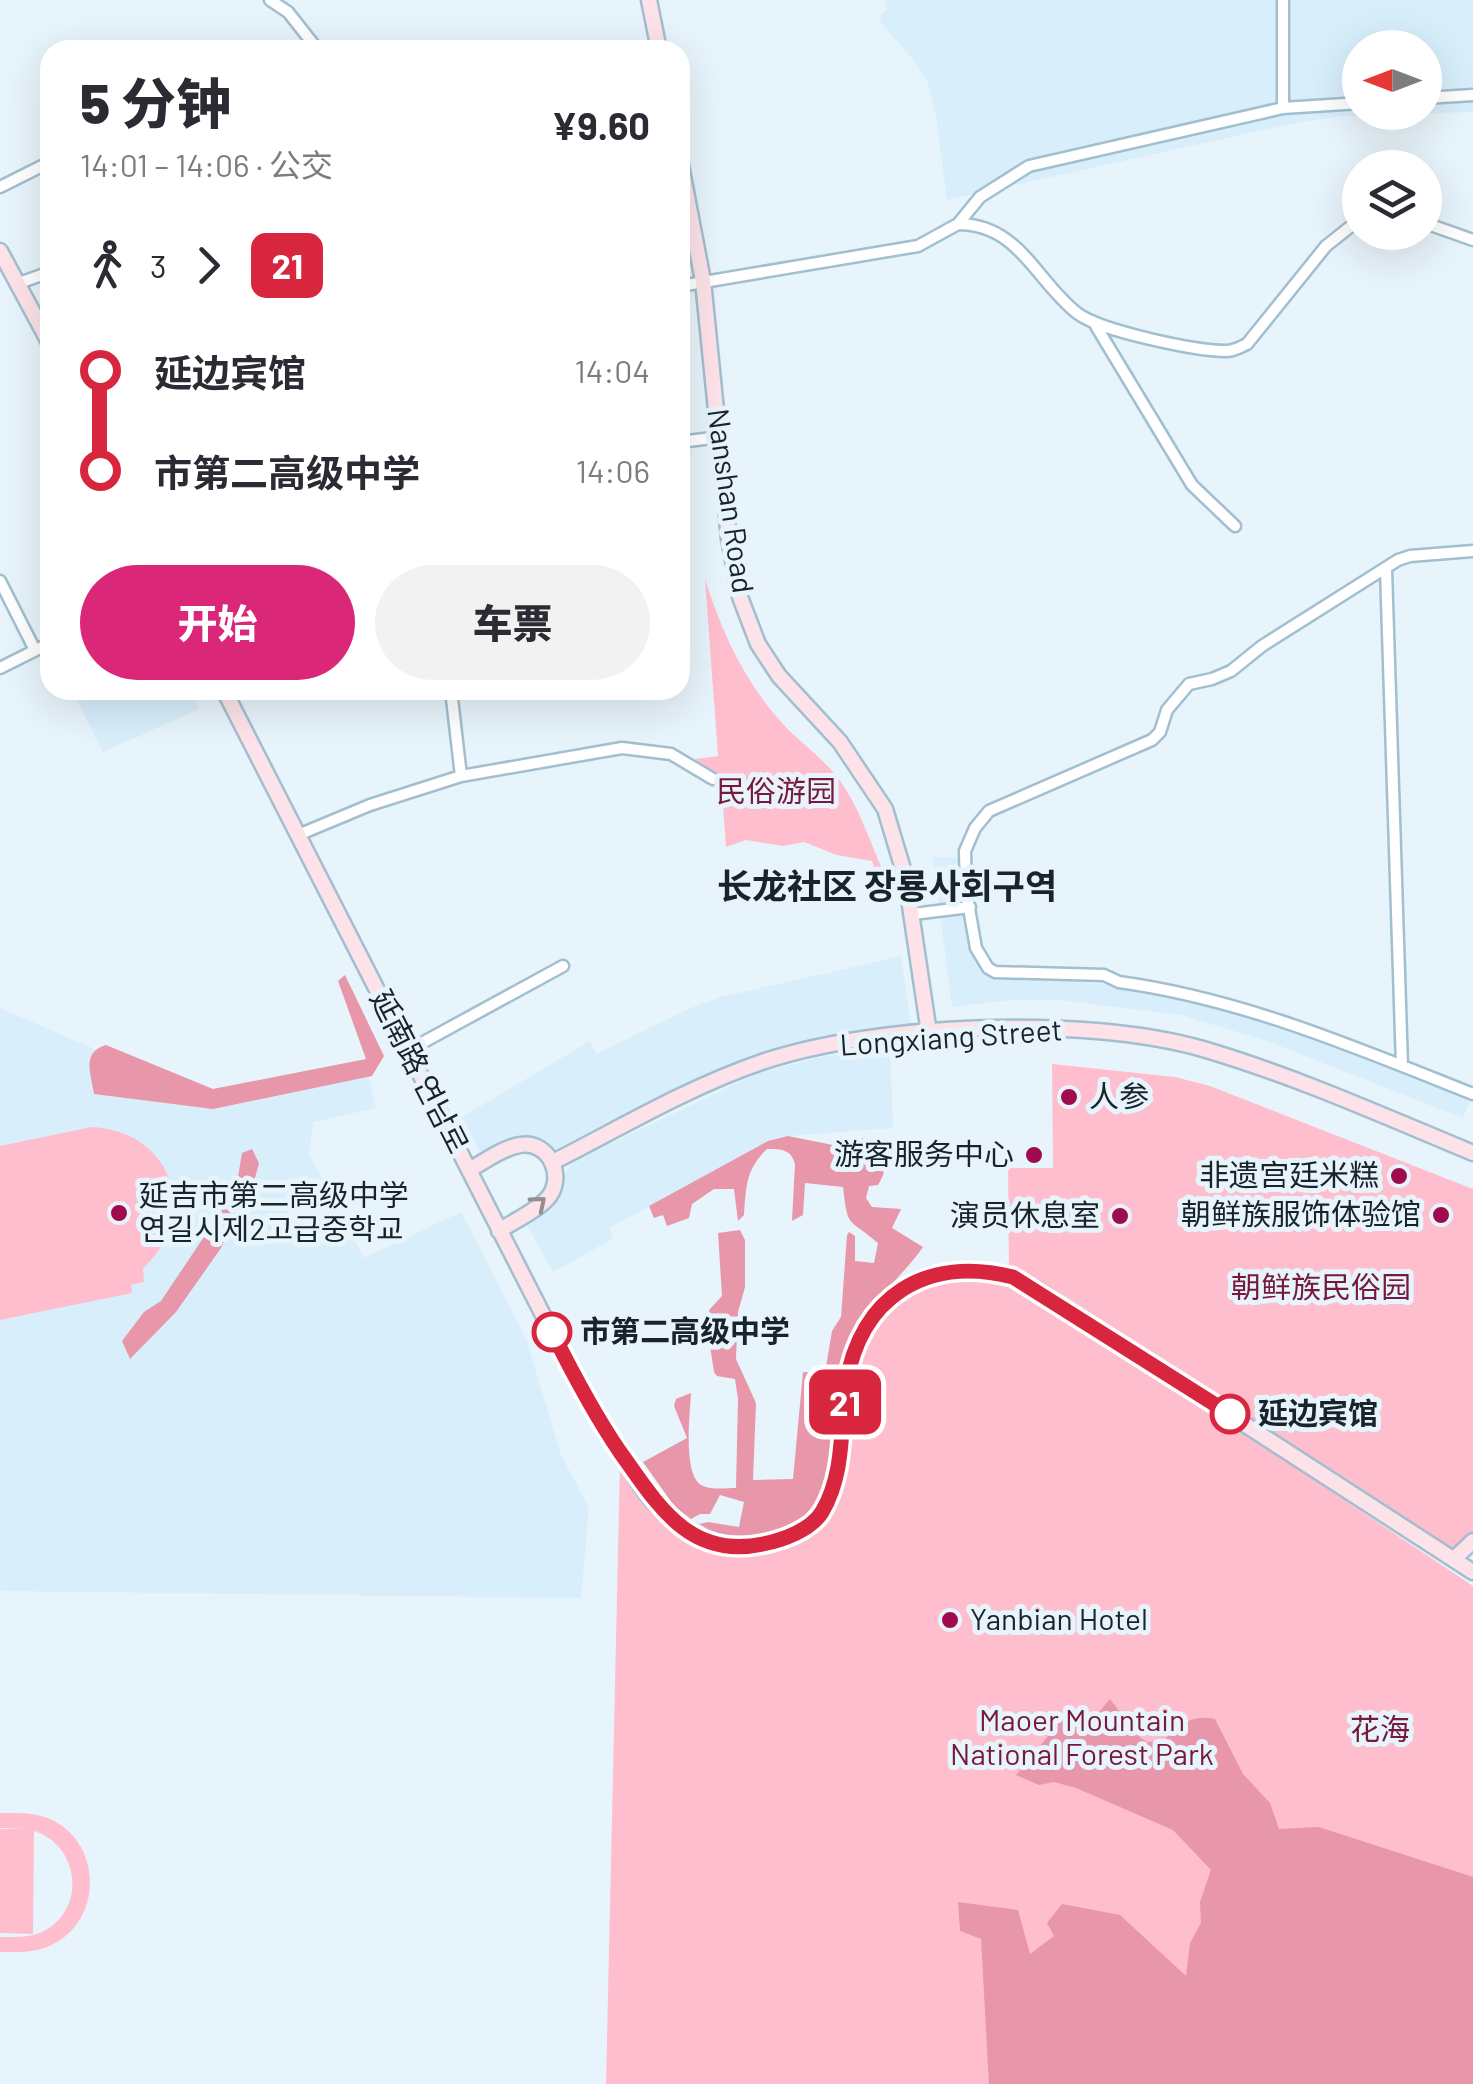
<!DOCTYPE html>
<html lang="zh">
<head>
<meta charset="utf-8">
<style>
  body { margin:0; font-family:Barlow,"Noto Sans SC","Noto Sans KR",sans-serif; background:#f2f2f3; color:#2b2b33; height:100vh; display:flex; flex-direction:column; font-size:38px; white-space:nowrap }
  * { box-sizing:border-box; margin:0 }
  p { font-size:32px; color:#7c7c81 }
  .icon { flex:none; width:55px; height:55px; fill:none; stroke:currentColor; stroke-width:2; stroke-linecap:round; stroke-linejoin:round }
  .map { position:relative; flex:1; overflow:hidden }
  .details { position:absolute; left:40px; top:40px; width:650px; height:660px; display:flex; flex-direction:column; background:#fff; border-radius:30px; box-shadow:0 10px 40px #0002 }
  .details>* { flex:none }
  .badge { padding:0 20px; border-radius:15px; font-size:35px; line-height:65px }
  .needle { width:65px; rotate:270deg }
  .buttons { position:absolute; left:1342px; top:30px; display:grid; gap:20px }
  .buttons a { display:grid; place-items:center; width:100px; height:100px; border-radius:50%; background:#fff; box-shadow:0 10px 40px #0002; font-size:50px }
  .map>.badge { position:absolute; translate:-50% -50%; box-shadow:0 0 0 5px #fff }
  .legs { display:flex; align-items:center; gap:15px; height:110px; padding:0 40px; font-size:32px }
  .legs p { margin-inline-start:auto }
  .summary { display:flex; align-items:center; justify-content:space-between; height:170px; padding:0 40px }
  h1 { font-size:55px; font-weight:800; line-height:75px }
  .cta { display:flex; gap:20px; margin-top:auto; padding:20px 40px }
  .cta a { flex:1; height:115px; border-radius:60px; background:#db2777; color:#fff; font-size:40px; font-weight:800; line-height:115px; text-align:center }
  .cta a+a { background:#f2f2f3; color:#2b2b33 }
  ul { padding:0 40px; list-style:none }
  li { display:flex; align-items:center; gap:35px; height:100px; font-size:38px }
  li i { display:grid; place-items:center; width:15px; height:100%; margin:0 12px; background:currentColor }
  li i::after { content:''; width:25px; height:25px; margin:-12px; border:8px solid; border-radius:50%; background:#fff }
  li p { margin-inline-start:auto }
  li:first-child i { background:linear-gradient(#0000 50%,currentColor 0) }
  li:last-child i { background:linear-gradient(currentColor 50%,#0000 0) }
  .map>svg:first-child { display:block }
  .built { fill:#d8eefb; fill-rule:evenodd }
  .green { fill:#ffbecd }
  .forest { fill:#e896aa }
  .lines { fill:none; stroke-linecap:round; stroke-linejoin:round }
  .street-casing { stroke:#a2bfcf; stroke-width:15 }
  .secondary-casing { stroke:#a2bfcf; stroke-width:19 }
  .street { stroke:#fff; stroke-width:10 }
  .secondary { stroke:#fde3e9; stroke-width:14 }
  .oneway { stroke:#968d93 }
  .line-1-casing { stroke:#fff; stroke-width:22 }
  .line-1 { stroke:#d7263d; stroke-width:15 }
  .poi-dot { fill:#a00a4e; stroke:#e8f4fb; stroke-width:4 }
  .stop-1-dot { fill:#fff; stroke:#d7263d; stroke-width:5 }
  .labels { text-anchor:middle; stroke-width:10; stroke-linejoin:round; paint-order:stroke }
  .street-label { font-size:30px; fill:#19242a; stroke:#e8f4fb }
  .park-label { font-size:30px; fill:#77183c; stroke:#e8f4fb }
  .poi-label { font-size:30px; fill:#19242a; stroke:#e8f4fb; text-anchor:end }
  .stop-label { font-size:30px; font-weight:bold; fill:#19242a; stroke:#e8f4fb; text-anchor:start }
  .quarter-label { font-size:35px; font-weight:bold; fill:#19242a; stroke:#e8f4fb }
</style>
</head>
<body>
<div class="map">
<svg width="1473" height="2084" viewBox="0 0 1473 2084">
  <rect width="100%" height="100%" fill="#e8f4fb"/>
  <path class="built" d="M885 0H1473V112L1341 116 1295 123 947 200 936 114 927 81 912 58 881 23 880 15 887 9ZM1360 48H1425V112H1360Z
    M72 690H190L199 709 103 752Z
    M933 857 960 858 973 957 981 971 990 977 1118 985 1255 1013 1473 1094 1463 1118 1264 1040 1181 1015 1057 1000H1010L952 1007Z
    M901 956 911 1026 817 1038 731 1063 556 1149 484 1154 478 1149 462 1117 590 1041 597 1054 688 1009 721 997Z
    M0 1008 219 1103 368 1074 376 1108 313 1122 309 1154 364 1258 461 1212 526 1338 561 1455 589 1508 581 1598 0 1591Z
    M890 1048 893 1128 788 1136 769 1141 609 1228 614 1238 553 1272 524 1220 553 1202 568 1168 579 1159 758 1073 821 1057Z"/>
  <path class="green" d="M705 579C721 631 745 682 782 723 799 742 822 757 838 778 858 804 869 839 882 869L875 870 872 861 837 855 804 842 783 846 746 840 726 847 721 778 695 759 718 756Z
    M1052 1064 1175 1077 1210 1086 1473 1189V1532L1455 1549H1445L1065 1296 1034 1280 1009 1273 1008 1168H1053Z
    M92 1127C171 1131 202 1214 143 1268L144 1282 131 1285 132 1293 0 1320V1146Z
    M979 1276 1033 1292 1473 1586V2084H606L620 1463C647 1503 661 1536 711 1549 722 1553 736 1556 748 1555 766 1554 782 1547 797 1537 809 1528 821 1519 829 1506 866 1445 832 1352 894 1299 919 1278 948 1278 979 1276Z
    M0 1813C19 1813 37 1812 54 1821 105 1848 101 1926 47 1947 32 1953 16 1952 0 1952V1937C16 1937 32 1938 46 1930 87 1906 78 1844 34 1831L33 1934 0 1933V1829H24L0 1828Z"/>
  <path class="forest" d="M345 975 384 1056 372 1076 213 1109 94 1094C91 1074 81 1052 106 1045L213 1089 366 1059 338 981Z
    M788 1136 858 1150 862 1138H882C889 1154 887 1171 878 1185L869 1186 866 1198 872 1207 901 1209 892 1228 923 1247C900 1280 864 1306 849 1344 825 1406 852 1485 791 1527 783 1534 767 1541 756 1542 742 1543 725 1538 711 1536L708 1529 699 1524 708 1522 739 1527 744 1502 720 1495 710 1514H700L691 1519 675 1507 643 1462 687 1438 674 1406 676 1399 691 1393C690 1414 682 1477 703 1486 712 1490 727 1488 736 1488L738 1399 735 1379 717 1376 714 1372 706 1320 710 1309 722 1296 718 1233 740 1230 745 1240V1287L738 1312 736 1359 756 1403 753 1480 793 1479 803 1372 825 1373 832 1331 841 1317 847 1235 849 1232 855 1236V1261L874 1263 878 1243C848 1217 848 1230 843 1187L805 1183 803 1215 792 1221 795 1164C791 1149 781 1149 767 1149 746 1169 746 1186 744 1215L738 1221 734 1189H714L692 1204 689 1218 667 1226 663 1215 654 1218 649 1206 768 1141Z
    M252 1149 259 1163 255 1178 221 1248 176 1312 130 1359 122 1341 144 1312 161 1301 236 1189 242 1153Z
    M1110 1699 1137 1735 1147 1742 1164 1741C1176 1724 1194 1714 1215 1719L1243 1774 1270 1803 1279 1829 1319 1827 1473 1877V2084H989L981 1939 960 1931 958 1902 1018 1910 1030 1954 1054 1936 1047 1923 1062 1904 1120 1915 1186 1976 1190 1943 1201 1923 1200 1902 1211 1870 1173 1830 1076 1788 1054 1782 1039 1785 1016 1775 1066 1714 1087 1726Z"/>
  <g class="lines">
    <g class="street-casing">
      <path id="street" d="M270 0 288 12 318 50
        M1425 98 1473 95
        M1283 108V0
        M0 187 50 162
        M1425 223 1473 240
        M958 224C1019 224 1036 281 1077 313 1100 331 1196 351 1226 351 1234 351 1240 347 1247 344L1326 246 1360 219
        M19 283 50 272
        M680 286 918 246 958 224 980 197 1029 166 1283 108 1360 103
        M1096 326 1192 485 1235 526
        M680 442 720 437
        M1473 551 1410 556 1398 560 1262 646 1231 671 1212 679 1189 684 1167 710 1160 732 1152 740 989 811 975 828 965 851 966 891 976 948 988 968 995 972 1104 975 1119 982C1243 999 1357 1048 1473 1094
        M1386 570 1402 1066
        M0 581 35 650
        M0 668 50 643
        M451 690 461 776
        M298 835 370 805 461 776 622 748 671 754 713 779
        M913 914 970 907
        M409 1050 563 966"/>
    </g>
    <g class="secondary-casing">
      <path id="secondary" d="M649 0 659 50
        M680 160 703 281 729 539 740 597 758 644 779 676 840 742 885 809 906 879 929 1033
        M0 251 50 344
        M224 690 569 1366C584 1395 600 1423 619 1450 628 1462 634 1477 643 1489 672 1528 718 1554 767 1543 785 1540 809 1530 820 1515 827 1506 831 1491 834 1480 852 1420 836 1350 886 1302 899 1290 914 1279 931 1275 969 1267 1000 1271 1034 1288L1473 1572
        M553 1162C620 1128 687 1088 759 1063 875 1023 1085 1015 1203 1049 1295 1076 1384 1116 1473 1153
        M469 1170C484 1162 502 1148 520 1145 550 1140 567 1179 546 1200 534 1212 514 1221 499 1231
        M1454 1559 1473 1541"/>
    </g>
    <use href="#street" class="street"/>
    <use href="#secondary" class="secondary"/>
  </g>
  <defs><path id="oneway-chevron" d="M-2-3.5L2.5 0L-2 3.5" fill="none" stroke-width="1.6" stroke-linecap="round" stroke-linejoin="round" transform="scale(2.5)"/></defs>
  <use class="oneway" href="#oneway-chevron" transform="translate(539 1203) rotate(-40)"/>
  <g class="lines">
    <g class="line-1-casing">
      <path id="line-1" d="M552 1332C573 1374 594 1414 620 1452 656 1502 688 1560 763 1544 783 1540 811 1530 822 1512 845 1473 840 1428 846 1385 860 1296 927 1255 1013 1277L1230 1414"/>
    </g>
    <use href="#line-1" class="line-1"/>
  </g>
  <g class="poi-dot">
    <circle cx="1069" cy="1097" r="10"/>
    <circle cx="1034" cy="1155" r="10"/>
    <circle cx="1399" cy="1176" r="10"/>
    <circle cx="119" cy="1213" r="10"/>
    <circle cx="1441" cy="1215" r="10"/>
    <circle cx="1120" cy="1216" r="10"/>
    <circle cx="950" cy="1620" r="10"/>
  </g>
  <g class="stop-1-dot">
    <circle cx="552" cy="1332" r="18"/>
    <circle cx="1230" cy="1414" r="18"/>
  </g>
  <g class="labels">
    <g class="street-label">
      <text transform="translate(730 501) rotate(82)" y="10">Nanshan Road</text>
      <text transform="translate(951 1038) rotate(-4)" y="10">Longxiang Street</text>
      <text transform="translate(419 1072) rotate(63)" y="10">延南路 연남로</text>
    </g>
    <g class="park-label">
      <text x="776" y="802">民俗游园</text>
      <text x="1321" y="1298">朝鲜族民俗园</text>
      <text x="1082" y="1731">Maoer Mountain<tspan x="1082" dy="34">National Forest Park</tspan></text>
      <text x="1380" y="1740">花海</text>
    </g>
    <g class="poi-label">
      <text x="1089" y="1107" text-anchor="start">人参</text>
      <text x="1014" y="1165">游客服务中心</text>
      <text x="1379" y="1186">非遗宫廷米糕</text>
      <text x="139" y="1206" text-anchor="start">延吉市第二高级中学<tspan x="139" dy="34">연길시제2고급중학교</tspan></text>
      <text x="1421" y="1225">朝鲜族服饰体验馆</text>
      <text x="1100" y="1226">演员休息室</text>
      <text x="970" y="1630" text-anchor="start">Yanbian Hotel</text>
    </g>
    <g class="stop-label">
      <text x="580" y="1342">市第二高级中学</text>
      <text x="1258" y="1424">延边宾馆</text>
    </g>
    <g class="quarter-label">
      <text x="887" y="899">长龙社区 장룡사회구역</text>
    </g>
  </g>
</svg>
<div class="buttons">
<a><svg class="needle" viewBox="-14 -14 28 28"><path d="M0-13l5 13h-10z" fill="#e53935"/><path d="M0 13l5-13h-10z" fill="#7c7c81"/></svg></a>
<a><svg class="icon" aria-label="layers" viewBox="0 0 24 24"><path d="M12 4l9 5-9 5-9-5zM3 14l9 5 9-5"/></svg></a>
</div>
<b class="badge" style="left:845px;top:1402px;background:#d7263d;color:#fff">21</b>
<section class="details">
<div class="summary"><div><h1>5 分钟</h1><p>14:01 – 14:06 · 公交</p></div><b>¥9.60</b></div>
<div class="legs"><svg class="icon" aria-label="walk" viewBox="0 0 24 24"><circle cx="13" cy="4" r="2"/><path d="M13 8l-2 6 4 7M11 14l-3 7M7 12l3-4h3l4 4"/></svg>3<svg class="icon" aria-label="forward" viewBox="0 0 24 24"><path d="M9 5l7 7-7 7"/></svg><b class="badge" style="background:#d7263d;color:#fff">21</b></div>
<ul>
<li><i style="color:#d7263d"></i><b>延边宾馆</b><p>14:04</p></li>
<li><i style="color:#d7263d"></i><b>市第二高级中学</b><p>14:06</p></li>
</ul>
<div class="cta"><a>开始</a><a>车票</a></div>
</section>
</div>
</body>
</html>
